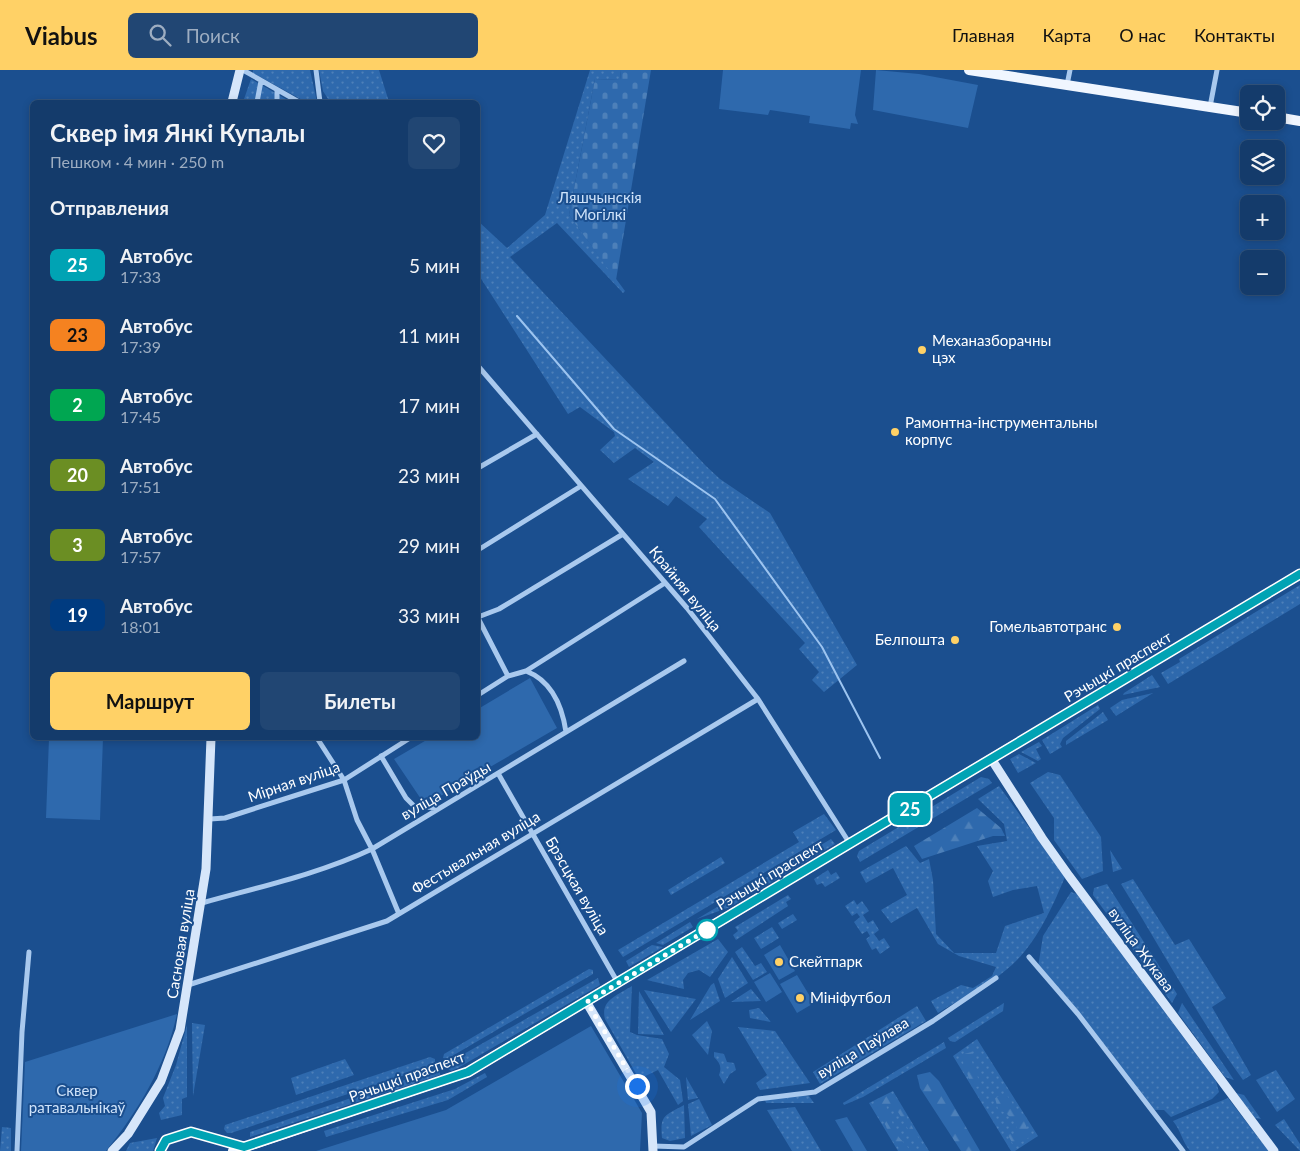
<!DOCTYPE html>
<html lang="ru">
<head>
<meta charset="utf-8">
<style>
  body { margin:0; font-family:Lato,sans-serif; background:#214673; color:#f1f3f6; height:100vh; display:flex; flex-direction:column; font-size:19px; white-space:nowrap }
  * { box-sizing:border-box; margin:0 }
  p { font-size:16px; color:#9dadc1 }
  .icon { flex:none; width:28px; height:28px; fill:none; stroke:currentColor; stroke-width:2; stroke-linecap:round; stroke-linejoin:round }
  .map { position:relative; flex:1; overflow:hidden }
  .panel { position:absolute; left:30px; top:30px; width:450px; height:640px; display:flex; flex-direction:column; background:#143b6b; border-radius:8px; box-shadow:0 2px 8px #0003,0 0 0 1px #33557e }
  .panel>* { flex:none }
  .badge { padding:0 10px; border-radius:8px; font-size:18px; line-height:32px }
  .buttons { position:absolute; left:1240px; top:15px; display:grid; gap:10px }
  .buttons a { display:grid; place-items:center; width:45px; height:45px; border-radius:8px; background:#143b6b; box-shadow:0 2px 8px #0003,0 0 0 1px #33557e; font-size:25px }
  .you { position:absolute; width:25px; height:25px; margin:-12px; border:4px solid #fff; border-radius:50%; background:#1a73e8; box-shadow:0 0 0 8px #1a73e833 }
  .map>.badge { position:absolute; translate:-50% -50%; box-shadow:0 0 0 2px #fff }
  h2 { padding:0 20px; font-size:19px; line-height:45px }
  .round { display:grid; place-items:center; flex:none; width:52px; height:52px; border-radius:8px; background:#214673 }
  .summary { display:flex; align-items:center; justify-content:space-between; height:85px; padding:0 20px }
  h1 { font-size:24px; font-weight:700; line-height:38px }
  .primary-button { display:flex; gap:10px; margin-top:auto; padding:10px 20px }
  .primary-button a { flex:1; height:58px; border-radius:8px; background:#ffd166; color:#111; font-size:20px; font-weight:700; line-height:58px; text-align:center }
  .primary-button a+a { background:#214673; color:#f1f3f6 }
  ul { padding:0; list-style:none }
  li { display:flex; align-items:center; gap:15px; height:70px; padding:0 20px }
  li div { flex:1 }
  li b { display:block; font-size:19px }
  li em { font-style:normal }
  li .badge { min-width:55px; font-weight:700; text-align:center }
  header { display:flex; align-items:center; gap:30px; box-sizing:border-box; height:70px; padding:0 25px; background:#ffd166; color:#111 }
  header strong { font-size:24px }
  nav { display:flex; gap:28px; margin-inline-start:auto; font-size:18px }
  .search { width:350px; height:45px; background:#214673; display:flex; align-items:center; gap:12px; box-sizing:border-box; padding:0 18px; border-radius:8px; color:#9dadc1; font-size:19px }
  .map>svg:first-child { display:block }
  .grass { fill:url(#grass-dots) }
  .forest { fill:url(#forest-firs) }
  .cemetery { fill:url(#cemetery-stones) }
  .park { fill:#2e69ad }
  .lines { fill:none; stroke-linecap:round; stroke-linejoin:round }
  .stream { stroke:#9cc4f0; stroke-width:2 }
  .street { stroke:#a9c9ee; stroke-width:5 }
  .secondary { stroke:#d6e6fa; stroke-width:9 }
  .primary { stroke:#f0f6ff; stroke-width:10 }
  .line-casing { stroke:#fff; stroke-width:11 }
  .line { stroke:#00a3b4; stroke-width:8 }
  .walk { stroke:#fff; stroke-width:5; stroke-dasharray:0 9 }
  .poi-dot { fill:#ffd166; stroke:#1b4f8f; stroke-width:2 }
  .stop-dot { fill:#fff; stroke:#00a3b4; stroke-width:2.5 }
  .labels { text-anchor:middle; stroke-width:4; stroke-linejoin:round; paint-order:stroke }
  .park-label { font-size:15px; fill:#cfe3fa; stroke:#1b4f8f }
  .poi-label { font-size:15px; fill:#fff; stroke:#1b4f8f; text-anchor:start }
  .street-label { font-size:15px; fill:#fff; stroke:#1b4f8f }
</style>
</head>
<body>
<header>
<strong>Viabus</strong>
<div class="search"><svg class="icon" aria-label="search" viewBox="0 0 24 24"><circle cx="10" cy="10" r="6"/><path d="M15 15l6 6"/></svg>Поиск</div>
<nav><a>Главная</a><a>Карта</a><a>О нас</a><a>Контакты</a></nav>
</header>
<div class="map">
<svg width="1300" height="1081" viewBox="0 0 1300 1081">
  <defs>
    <pattern id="grass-dots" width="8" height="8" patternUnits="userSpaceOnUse" patternTransform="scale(1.25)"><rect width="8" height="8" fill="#2e69ad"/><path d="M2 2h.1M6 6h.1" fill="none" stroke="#4d80b9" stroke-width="1.8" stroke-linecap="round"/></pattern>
    <pattern id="forest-firs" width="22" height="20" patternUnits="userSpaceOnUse" patternTransform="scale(1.25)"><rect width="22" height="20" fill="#2e69ad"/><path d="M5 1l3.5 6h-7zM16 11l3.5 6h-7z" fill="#4d80b9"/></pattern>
    <pattern id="cemetery-stones" width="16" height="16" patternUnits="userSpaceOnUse" patternTransform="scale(1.25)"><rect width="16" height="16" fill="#2e69ad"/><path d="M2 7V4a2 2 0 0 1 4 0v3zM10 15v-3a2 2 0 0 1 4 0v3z" fill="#4d80b9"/></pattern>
  </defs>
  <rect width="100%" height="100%" fill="#1b4f8f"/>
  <path class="grass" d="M253 0H310L317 32H306L253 3Z
    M319 0H379L389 32H330L323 21Z
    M590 0H621L620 10 595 9 569 145 625 221 623 223 557 153 510 187 706 396 720 409 770 443 857 595 824 622 812 610 819 602 799 579 805 573 699 457 707 449 676 426 668 436 628 409 654 392 635 378 614 393 600 380 615 366 614 362 580 337 568 344 478 204V151L507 178 545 145Z
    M251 9 291 32H243Z
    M1300 515V534L1168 614 1161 603 1180 592 1179 589Z
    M1152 605 1160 617 1123 625 1124 623Z
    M1153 623 1116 646 1110 638 1122 630Z
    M1098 635 1100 639 1063 668 1060 674 1062 677 1050 684 1042 670Z
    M1103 642 1108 650 1066 675V671Z
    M1039 672 1042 676 1036 679 1041 689 1038 691 1021 682Z
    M1019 684 1036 693 1018 703 1010 689Z
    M1048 702 1060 705 1101 767 1103 801 1082 809 1054 770V748L1030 713Z
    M981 707 989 709 992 713 860 792 857 786 859 781Z
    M999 716 1065 807C1051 840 1035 877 1006 900 986 917 960 929 938 943L931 931 961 915 973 918 992 906 996 897 959 886 938 874 917 838 891 853 881 840 907 825 893 798 866 813 860 802 906 776 920 793 929 789 933 810 936 864 954 883H996L1005 856 1044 843 1037 816 1013 820 993 827 988 811 993 801 977 776 1007 771 1004 754 978 729Z
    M824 744 836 760 623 887 618 880 799 772 793 762Z
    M831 769 835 774 730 837 697 849Z
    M1110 780 1122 799 1113 802Z
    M721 787 725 793 671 825 668 820Z
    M828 800 831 805 836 802 840 808 825 817 822 813 817 815 814 809Z
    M1133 809 1175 875 1189 869 1226 928 1212 937 1251 1005 1243 1010C1198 948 1162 879 1121 814Z
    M1107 814 1177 924 1172 933 1093 825 1094 818Z
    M1071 822 1077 824 1216 1011 1219 1022 1212 1029 1171 1047 1164 1040H1154L1038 897 1043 866Z
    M788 825 791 829 786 832 788 836 736 870 733 865 738 861 735 857Z
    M854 830 857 835 862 831 869 841 863 845 868 853 873 850 879 860 874 864 879 871 884 868 890 877 880 884 876 878 872 880 866 869 870 866 867 861 862 864 854 852 860 847 857 843 852 846 845 836Z
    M793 844 797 850 782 859 778 853Z
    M690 852 693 857 663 875 656 873Z
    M772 857 779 868 761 879 754 868Z
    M718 869 728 882 710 907 699 900 688 903 683 910 684 919 647 910Z
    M652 875 663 877 629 897 626 891Z
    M742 877 755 896 761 893 767 902 753 910 735 882Z
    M732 887 748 913 725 928 718 909Z
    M589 899 593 900V904L447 989 443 988 444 984Z
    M598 908 600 915 458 998 451 1001 447 998 448 993Z
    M714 913 720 931 690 950 711 915Z
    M632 916 630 962 637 965 662 969 669 984 664 997 680 1010 683 1031 678 1035 658 1000 639 1009 605 949C600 930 618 925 632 916Z
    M751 919 761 931 731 932Z
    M644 920 696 929 671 962Z
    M639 921 664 965 638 964Z
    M1004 933 1003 941 955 972 950 971 948 968Z
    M1182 933 1234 1010 1225 1007 1178 943Z
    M917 936 926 951 820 1014 813 1002Z
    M759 938 771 952 750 948 749 940Z
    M707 951 712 961 708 985 692 965Z
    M192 953 205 955 193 1026Z
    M187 955V1027L182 1029V1045L161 1050 159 1043 165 1036 163 1028 176 995Z
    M738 957 775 961 810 1013 760 1020 756 1013 767 1005Z
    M977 969 1038 1066 1015 1081H1011L953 986Z
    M944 972 946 978 863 1027 844 1035 843 1033Z
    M714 982 724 984 727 992 734 993 736 1000 730 1004 724 1014 719 1005C722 997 720 993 714 987Z
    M430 987 435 989V995L231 1063H227L224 1059 225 1055Z
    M345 989 354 1005 296 1025 291 1008Z
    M437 999 440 1001V1005L250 1067V1062Z
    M1276 1000 1295 1029 1277 1042 1256 1010Z
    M485 1003 487 1007 448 1030 326 1067 324 1061 455 1019Z
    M686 1007 698 1028 688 1030Z
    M893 1021 929 1081H898L869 1033Z
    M1236 1023 1244 1025 1261 1049 1255 1048Z
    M805 1025 809 1026 814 1033H766L765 1030Z
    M1228 1028 1267 1079 1269 1081H1190C1182 1071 1181 1061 1173 1051Z
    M699 1029 712 1055 691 1066 688 1034Z
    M684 1035 685 1068 670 1071 662 1068C660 1045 664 1046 684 1035Z
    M795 1037 821 1081H792L767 1040Z
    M1284 1049 1300 1074V1081L1275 1055Z
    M2 1057 11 1058V1081H0Z
    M157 1068 153 1081H126L130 1073Z"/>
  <path class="forest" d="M977 738 1001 758 1005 766H993L922 789 914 776Z
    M972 982 971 989 981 1016 972 1017 962 989 964 984Z
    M930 1002 939 1011 980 1081H961L920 1018 917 1005Z
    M891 1024 892 1028 898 1032 926 1081H922C910 1066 905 1050 893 1035L886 1036 897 1065 911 1081H901L898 1077 874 1035 875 1031Z
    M1006 1024 1025 1052 1030 1067 1014 1076 1004 1058 1014 1067 1017 1055 1007 1044 998 1039 995 1028Z"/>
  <path class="cemetery" d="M621 0H651L616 210 569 145 595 9 620 10Z"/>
  <path class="park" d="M723 0H861L855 45 858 54 851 53 850 59 809 53 810 46 770 40 768 45 719 39Z
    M876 0 919 4 978 15 968 58 873 40Z
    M530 608 557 658 425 735 394 689 430 668H478V639Z
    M49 668H103L100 750 46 748Z
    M780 875 795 901 779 910 764 885Z
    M770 903 782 922 766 932 754 912Z
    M797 905 814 933 797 943 780 914Z
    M177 944C166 995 138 1041 106 1081H21L25 992Z
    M591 956 642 1043 640 1081H316L446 1040Z
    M847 1047 867 1081H853L835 1050Z"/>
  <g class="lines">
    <path class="stream" d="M517 246 614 359 715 429 822 577 880 688"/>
    <path class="street" d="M243 0 299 32
      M316 0 320 32
      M1067 15 1070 0
      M277 20V32
      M257 32 261 11
      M1210 37 1217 0
      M478 296 687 538 758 629 850 774
      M478 398 537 364
      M478 480 581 416
      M478 547 499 539 623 464
      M478 548 508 606
      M526 601C552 611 562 635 566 662
      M478 625 508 606 526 601 665 513
      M317 668 344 710 357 750 372 779 399 844
      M381 686 406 728 414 736 438 738
      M499 705 618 913
      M210 749 225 748 344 710 410 668
      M202 833C259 817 319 804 372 779L684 591
      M1029 887 1078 944 1183 1081
      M188 915 387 851 758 629
      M653 1076 684 1077 758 1029 815 1022 933 951 996 908
      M17 1081 22 962 29 882"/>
    <path class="secondary" d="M232 32 240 0
      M992 690 1042 768 1069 806 1274 1081
      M587 933 651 1042 653 1081
      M112 1081 128 1064 161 1011 180 960 206 799 211 668"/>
    <path class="primary" d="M969 0 1249 43
      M1276 47 1300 51
      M233 1081 468 1002 1300 504"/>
  </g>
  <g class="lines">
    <g class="line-casing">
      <path id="line" d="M160 1081 166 1070 191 1062 244 1077 468 1002 1300 504"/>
    </g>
    <use href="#line" class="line"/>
    <path class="walk" d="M637 1016 587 932 707 860"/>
  </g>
  <g class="poi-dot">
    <circle cx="922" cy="280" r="5"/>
    <circle cx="895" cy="362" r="5"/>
    <circle cx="1117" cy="557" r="5"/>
    <circle cx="955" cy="570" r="5"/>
    <circle cx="779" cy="892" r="5"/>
    <circle cx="800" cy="928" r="5"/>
  </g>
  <circle class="stop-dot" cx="707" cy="860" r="10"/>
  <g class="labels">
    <g class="park-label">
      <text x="600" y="133">Ляшчынскія<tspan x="600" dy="17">Могілкі</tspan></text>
      <text x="77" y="1026">Сквер<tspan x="77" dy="17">ратавальнікаў</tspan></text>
    </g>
    <g class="poi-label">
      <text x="932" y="276">Механазборачны<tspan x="932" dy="17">цэх</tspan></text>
      <text x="905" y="358">Рамонтна-інструментальны<tspan x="905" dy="17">корпус</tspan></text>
      <text x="1107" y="562" text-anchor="end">Гомельавтотранс</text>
      <text x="945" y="575" text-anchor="end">Белпошта</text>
      <text x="789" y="897">Скейтпарк</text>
      <text x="810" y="933">Мініфутбол</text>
    </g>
    <g class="street-label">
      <text transform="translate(685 519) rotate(51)" y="5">Крайняя вуліца</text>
      <text transform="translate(1118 597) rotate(-31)" y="5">Рэчыцкі праспект</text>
      <text transform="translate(294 712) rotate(-19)" y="5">Мірная вуліца</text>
      <text transform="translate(446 721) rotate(-30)" y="5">вуліца Праўды</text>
      <text transform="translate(476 783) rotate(-31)" y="5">Фестывальная вуліца</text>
      <text transform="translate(770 805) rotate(-31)" y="5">Рэчыцкі праспект</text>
      <text transform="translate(577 816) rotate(60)" y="5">Брэсцкая вуліца</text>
      <text transform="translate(181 874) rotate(-81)" y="5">Сасновая вуліца</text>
      <text transform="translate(1141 880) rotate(54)" y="5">вуліца Жукава</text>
      <text transform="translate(863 978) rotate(-31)" y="5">вуліца Паўлава</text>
      <text transform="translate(407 1007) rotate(-20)" y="5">Рэчыцкі праспект</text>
    </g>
  </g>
</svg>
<div class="buttons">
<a><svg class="icon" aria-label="locate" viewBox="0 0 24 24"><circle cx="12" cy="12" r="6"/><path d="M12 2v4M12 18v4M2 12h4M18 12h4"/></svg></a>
<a><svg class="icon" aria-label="layers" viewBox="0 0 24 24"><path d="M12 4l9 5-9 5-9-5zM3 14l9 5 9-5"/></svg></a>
<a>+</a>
<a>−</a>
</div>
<div class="you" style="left:637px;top:1016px"></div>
<b class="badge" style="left:910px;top:739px;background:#00a3b4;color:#fff">25</b>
<section class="panel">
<div class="summary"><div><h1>Сквер імя Янкі Купалы</h1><p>Пешком · 4 мин · 250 m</p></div><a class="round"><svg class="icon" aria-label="heart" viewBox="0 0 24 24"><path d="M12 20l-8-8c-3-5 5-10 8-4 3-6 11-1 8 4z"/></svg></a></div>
<h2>Отправления</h2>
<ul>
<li><span class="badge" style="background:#00a3b4;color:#fff">25</span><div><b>Автобус</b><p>17:33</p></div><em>5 мин</em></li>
<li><span class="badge" style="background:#f58220;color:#111">23</span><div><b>Автобус</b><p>17:39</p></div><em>11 мин</em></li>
<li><span class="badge" style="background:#00a651;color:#fff">2</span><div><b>Автобус</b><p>17:45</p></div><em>17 мин</em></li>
<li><span class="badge" style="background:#6b8e23;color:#fff">20</span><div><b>Автобус</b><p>17:51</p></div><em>23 мин</em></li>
<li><span class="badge" style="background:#6b8e23;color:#fff">3</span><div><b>Автобус</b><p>17:57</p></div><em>29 мин</em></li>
<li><span class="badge" style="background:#003b80;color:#fff">19</span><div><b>Автобус</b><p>18:01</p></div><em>33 мин</em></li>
</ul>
<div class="primary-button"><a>Маршрут</a><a>Билеты</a></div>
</section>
</div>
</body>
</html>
